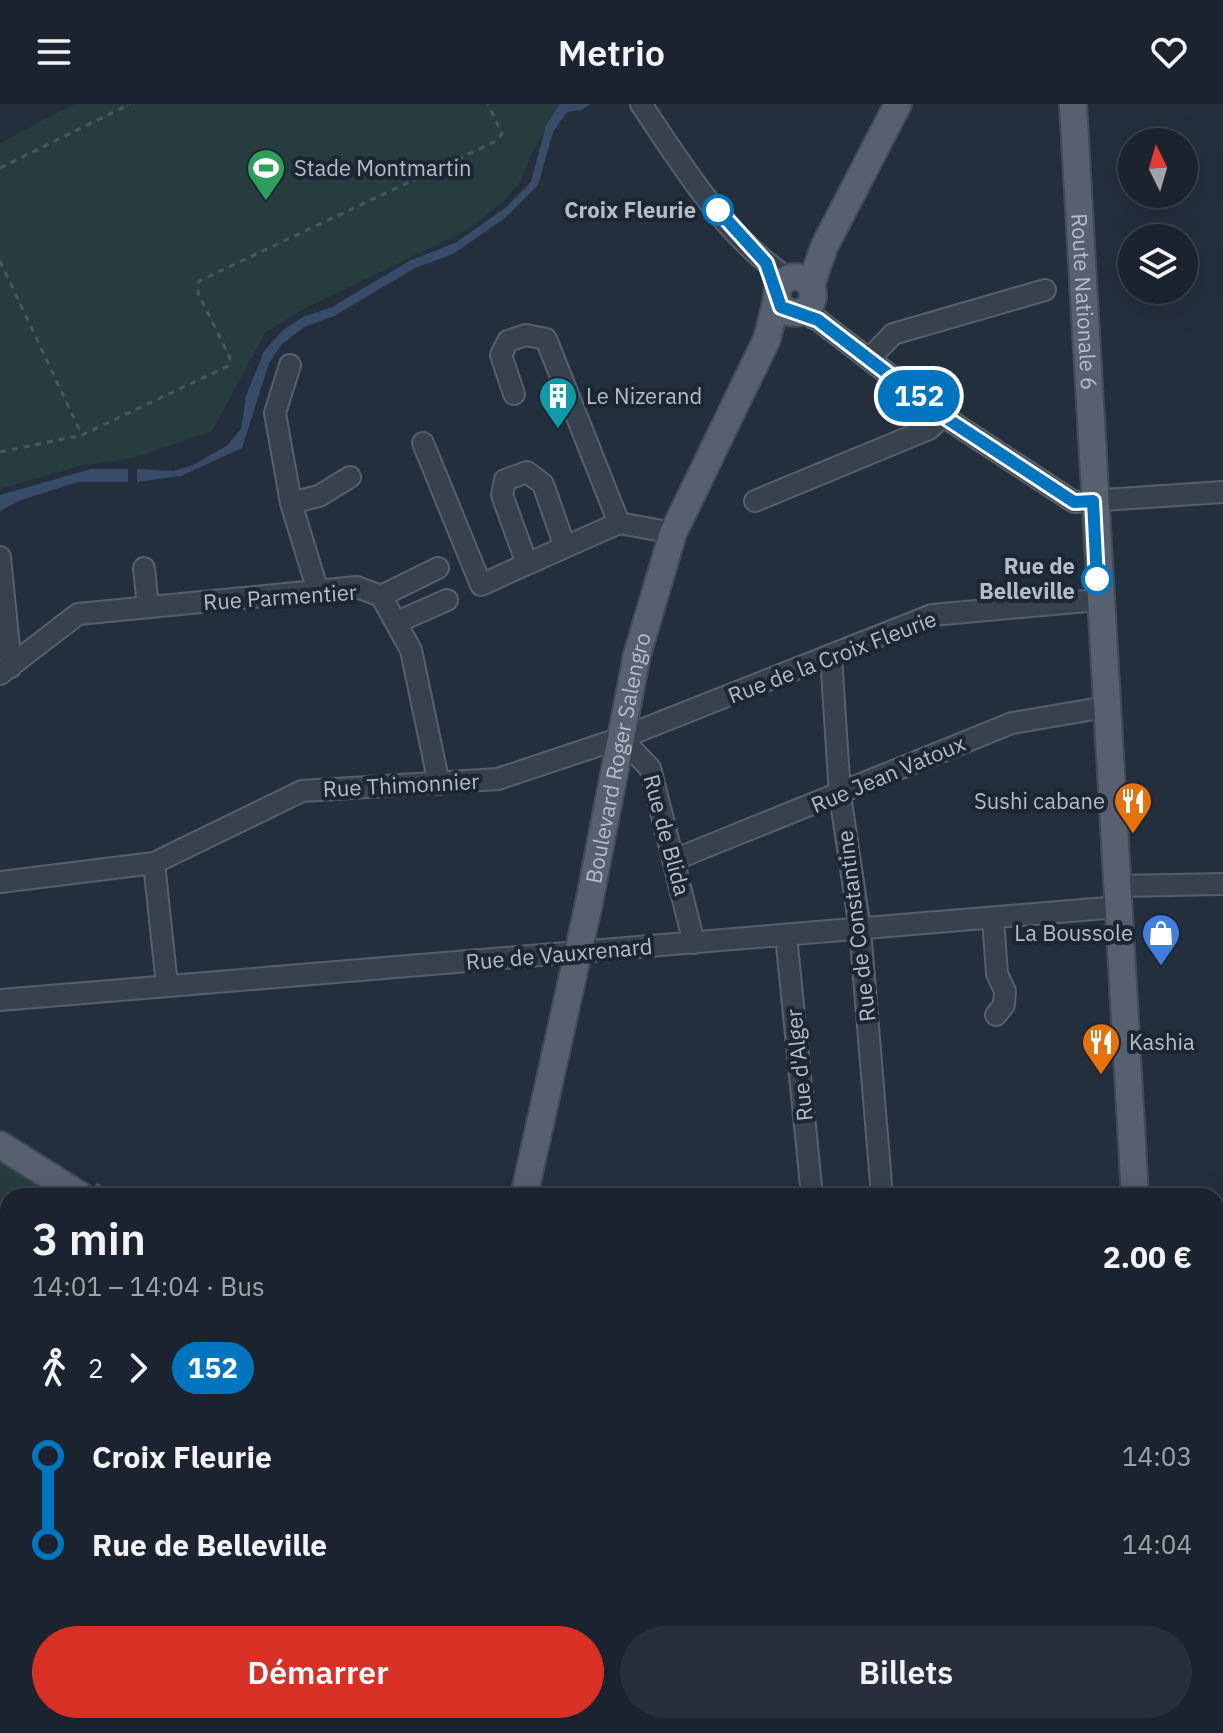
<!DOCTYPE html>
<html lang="fr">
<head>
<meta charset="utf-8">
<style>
  body { margin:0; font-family:"IBM Plex Sans",sans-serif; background:#282f3a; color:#f1f3f6; height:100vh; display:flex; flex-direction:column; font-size:30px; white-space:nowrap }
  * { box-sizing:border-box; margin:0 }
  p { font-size:26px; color:#a0a4aa }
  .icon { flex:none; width:44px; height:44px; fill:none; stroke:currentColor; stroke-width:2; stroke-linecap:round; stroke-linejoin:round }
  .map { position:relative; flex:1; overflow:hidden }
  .panel { position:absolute; left:0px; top:1084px; width:1224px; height:546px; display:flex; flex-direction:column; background:#1b232e; border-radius:24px 24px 0 0; box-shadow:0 8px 32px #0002,0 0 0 2px #39404a }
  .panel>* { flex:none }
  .badge { padding:0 16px; border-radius:26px; font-size:28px; line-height:52px }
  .needle { width:52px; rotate:355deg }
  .tools { position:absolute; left:1118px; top:24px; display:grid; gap:16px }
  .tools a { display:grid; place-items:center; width:80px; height:80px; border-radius:50%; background:#1b232e; box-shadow:0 8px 32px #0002,0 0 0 2px #39404a; font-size:40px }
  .map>.badge { position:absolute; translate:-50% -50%; box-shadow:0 0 0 4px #fff }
  .legs { display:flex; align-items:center; gap:12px; height:88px; padding:0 32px; font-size:26px }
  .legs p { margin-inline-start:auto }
  .overview { display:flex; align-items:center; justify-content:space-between; height:136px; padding:0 32px }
  h1 { font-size:44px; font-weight:600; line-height:60px }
  .action { display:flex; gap:16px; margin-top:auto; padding:16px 32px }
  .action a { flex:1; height:92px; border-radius:48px; background:#d93025; color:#fff; font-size:32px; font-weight:600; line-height:92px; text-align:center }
  .action a+a { background:#282f3a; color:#f1f3f6 }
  ul { padding:0 32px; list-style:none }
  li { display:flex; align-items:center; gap:28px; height:88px; font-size:30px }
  li i { display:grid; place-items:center; width:12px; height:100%; margin:0 10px; background:currentColor }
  li i::after { content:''; width:20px; height:20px; margin:-10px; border:6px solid; border-radius:50%; background:#1b232e }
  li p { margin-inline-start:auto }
  li:first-child i { background:linear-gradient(#0000 50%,currentColor 0) }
  li:last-child i { background:linear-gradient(currentColor 50%,#0000 0) }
  header { display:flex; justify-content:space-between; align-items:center; height:104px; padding:0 32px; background:#1b232e; font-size:36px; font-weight:600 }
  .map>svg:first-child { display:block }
  .green { fill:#263c3f }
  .water { fill:#394c67 }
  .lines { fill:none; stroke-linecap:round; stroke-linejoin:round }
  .minor-casing { stroke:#565f6c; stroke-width:24 }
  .major-casing { stroke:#414a57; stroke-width:30 }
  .path { stroke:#44595c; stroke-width:3; stroke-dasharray:6 6; stroke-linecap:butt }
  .minor { stroke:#38414e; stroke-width:20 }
  .major { stroke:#56606e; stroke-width:26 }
  .line-1-casing { stroke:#fff; stroke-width:18 }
  .line-1 { stroke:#0075bf; stroke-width:12 }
  .stop-1-dot { fill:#fff; stroke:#0075bf; stroke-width:4 }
  .labels { text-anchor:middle; stroke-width:8; stroke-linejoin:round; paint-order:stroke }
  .poi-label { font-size:22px; fill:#b4bcc9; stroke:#1d2633; text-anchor:start }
  .stop-label { font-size:22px; font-weight:bold; fill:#b4bcc9; stroke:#1d2633; text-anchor:end }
  .street-label { font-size:22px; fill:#b4bcc9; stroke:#1d2633 }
</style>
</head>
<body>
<header><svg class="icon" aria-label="menu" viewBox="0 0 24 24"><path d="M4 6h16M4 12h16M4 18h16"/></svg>Metrio<svg class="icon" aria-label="heart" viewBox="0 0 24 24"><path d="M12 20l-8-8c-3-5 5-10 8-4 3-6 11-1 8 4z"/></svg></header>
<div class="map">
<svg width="1223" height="1629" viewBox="0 0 1223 1629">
  <rect width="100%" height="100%" fill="#242f3e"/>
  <path class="green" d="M75 0H560L533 47 521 77 504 97 467 126 302 206 265 229 212 327 134 354 80 362 0 385V39Z
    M0 1059 54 1092H8V1542H0Z
    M104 1622H480V1623L474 1629H173Z"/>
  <path class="water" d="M560 0H590L582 6 567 8 553 28 538 81 505 114 453 150 415 164 334 212 304 223 281 241 269 259 242 344 181 372 137 378V365L174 367 193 361 228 341 241 325 246 292 264 247 283 226 303 213 332 203 411 156 455 139 504 105 531 78 546 21Z
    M91 365H128V378H78L21 396 0 407V391Z"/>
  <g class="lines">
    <g class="minor-casing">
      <path id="minor" d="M641 0C682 61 726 134 788 174
        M800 208 818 216 943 312 1074 398 1223 388
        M870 254 893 230 1045 186
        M290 261 275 309 291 399 318 487
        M514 290 501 251 508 237 526 231 546 235 619 419 673 429
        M423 339 481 481 527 460
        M755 397 929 325 943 312
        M291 399 319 392 350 373
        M565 443 543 380 527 368 505 376 502 391 527 460 619 419
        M0 453 11 563
        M144 464 148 503
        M381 492 438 464
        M397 518 447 496
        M831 552 840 691 860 825 882 1092
        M0 570 78 510 357 483 381 492 411 546 439 680
        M621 634 650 664 694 839
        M676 755 1012 619 1106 603
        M154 759 167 881
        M0 778 154 759 302 687 498 675 621 634 932 511 1098 496
        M1117 782 1223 780
        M993 814 997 870 1005 887 1004 901 996 911
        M786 831 812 1092
        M0 896 1118 803
        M1216 1591H1223
        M937 1622V1629
        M0 1624 40 1629"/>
    </g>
    <g class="major-casing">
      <g id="major">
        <path id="s1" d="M1073 0 1135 1092"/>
        <circle cx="795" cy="191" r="18"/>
        <path d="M811 181 824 143 898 0"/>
        <path d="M0 1041 81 1092"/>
        <path id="s2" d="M524 1092 589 799 637 551 673 429 767 235 777 194"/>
        <path d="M1216 1404H1223"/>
        <path d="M511 1622 542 1626"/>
        <path d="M1158 1622V1629"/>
      </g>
    </g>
    <path class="path" d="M0 64 130 0
      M0 157 82 331 228 262 230 254 198 189 199 177 494 38 502 30 488 0
      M0 348 82 331
      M96 1080 117 1092
      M1216 1106H1223
      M0 1164H8
      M0 1242 8 1243
      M0 1366H8
      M148 1622 254 1629
      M343 1622V1629"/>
    <use href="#minor" class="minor"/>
    <use href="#major" class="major"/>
  </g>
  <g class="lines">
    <g class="line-1-casing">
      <path id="line-1" d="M718 106 766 159 781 203 818 216 943 312 1074 398 1093 397 1097 475"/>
    </g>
    <use href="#line-1" class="line-1"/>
  </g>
  <defs>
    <g id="stadium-pin" transform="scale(2)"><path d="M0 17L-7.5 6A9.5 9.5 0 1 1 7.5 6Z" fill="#2e9e5b" stroke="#1d2633"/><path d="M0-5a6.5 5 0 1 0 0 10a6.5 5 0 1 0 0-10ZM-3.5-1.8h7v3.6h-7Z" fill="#fff"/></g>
    <g id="building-pin" transform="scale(2)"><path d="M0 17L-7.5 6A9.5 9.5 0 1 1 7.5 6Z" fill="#0f9aa8" stroke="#1d2633"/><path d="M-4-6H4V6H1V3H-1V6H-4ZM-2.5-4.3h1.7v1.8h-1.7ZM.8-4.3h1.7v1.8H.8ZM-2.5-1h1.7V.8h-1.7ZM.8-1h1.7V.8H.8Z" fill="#fff"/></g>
    <g id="restaurant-pin" transform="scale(2)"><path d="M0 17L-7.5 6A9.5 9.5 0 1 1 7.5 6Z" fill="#e8710a" stroke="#1d2633"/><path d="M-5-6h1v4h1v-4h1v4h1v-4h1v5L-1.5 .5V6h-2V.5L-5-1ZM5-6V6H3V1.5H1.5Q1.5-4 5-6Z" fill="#fff"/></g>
    <g id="shop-pin" transform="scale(2)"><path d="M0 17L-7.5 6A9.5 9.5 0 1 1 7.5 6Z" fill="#3f7fe0" stroke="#1d2633"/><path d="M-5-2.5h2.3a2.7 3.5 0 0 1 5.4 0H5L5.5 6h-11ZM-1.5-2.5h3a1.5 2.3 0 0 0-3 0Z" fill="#fff"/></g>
  </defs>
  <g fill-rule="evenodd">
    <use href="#stadium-pin" x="266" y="64"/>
    <use href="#building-pin" x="558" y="292"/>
    <use href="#restaurant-pin" x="1133" y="697"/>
    <use href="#shop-pin" x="1161" y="829"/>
    <use href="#restaurant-pin" x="1101" y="938"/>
  </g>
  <g class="stop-1-dot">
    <circle cx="718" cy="106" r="14"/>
    <circle cx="1097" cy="475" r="14"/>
  </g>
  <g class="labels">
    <g class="poi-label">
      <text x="294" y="72">Stade Montmartin</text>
      <text x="586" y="300">Le Nizerand</text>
      <text x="1105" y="705" text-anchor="end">Sushi cabane</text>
      <text x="1133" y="837" text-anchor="end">La Boussole</text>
      <text x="1129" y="946">Kashia</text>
    </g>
    <g class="stop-label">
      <text x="696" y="114">Croix Fleurie</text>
      <text x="1075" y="470">Rue de<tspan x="1075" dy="25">Belleville</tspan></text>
    </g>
    <g class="street-label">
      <text dy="8" stroke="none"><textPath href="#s1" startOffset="198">Route Nationale 6</textPath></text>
      <text transform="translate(280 493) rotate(-4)" y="8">Rue Parmentier</text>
      <text transform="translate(832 553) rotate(-21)" y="8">Rue de la Croix Fleurie</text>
      <text dy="8" stroke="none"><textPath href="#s2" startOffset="448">Boulevard Roger Salengro</textPath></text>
      <text transform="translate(888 670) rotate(-23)" y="8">Rue Jean Vatoux</text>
      <text transform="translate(401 681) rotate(-3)" y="8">Rue Thimonnier</text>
      <text transform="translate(667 731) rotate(75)" y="8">Rue de Blida</text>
      <text transform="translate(856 822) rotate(-97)" y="8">Rue de Constantine</text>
      <text transform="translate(559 850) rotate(-5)" y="8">Rue de Vauxrenard</text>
      <text transform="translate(799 961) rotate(-96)" y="8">Rue d'Alger</text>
    </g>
  </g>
</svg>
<div class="tools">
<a><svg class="needle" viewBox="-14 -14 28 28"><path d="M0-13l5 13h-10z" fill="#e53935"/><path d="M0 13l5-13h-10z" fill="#a0a4aa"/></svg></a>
<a><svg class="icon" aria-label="layers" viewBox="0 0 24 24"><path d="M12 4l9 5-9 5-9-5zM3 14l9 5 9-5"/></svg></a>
</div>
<b class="badge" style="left:919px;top:292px;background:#0075bf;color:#fff">152</b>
<section class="panel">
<div class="overview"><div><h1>3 min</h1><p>14:01 – 14:04 · Bus</p></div><b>2.00 €</b></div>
<div class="legs"><svg class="icon" aria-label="walk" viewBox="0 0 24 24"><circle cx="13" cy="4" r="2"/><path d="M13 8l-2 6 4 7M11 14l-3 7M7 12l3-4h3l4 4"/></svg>2<svg class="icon" aria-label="forward" viewBox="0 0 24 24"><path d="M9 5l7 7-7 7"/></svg><b class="badge" style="background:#0075bf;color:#fff">152</b></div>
<ul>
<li><i style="color:#0075bf"></i><b>Croix Fleurie</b><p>14:03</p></li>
<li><i style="color:#0075bf"></i><b>Rue de Belleville</b><p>14:04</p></li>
</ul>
<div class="action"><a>Démarrer</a><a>Billets</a></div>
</section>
</div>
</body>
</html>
